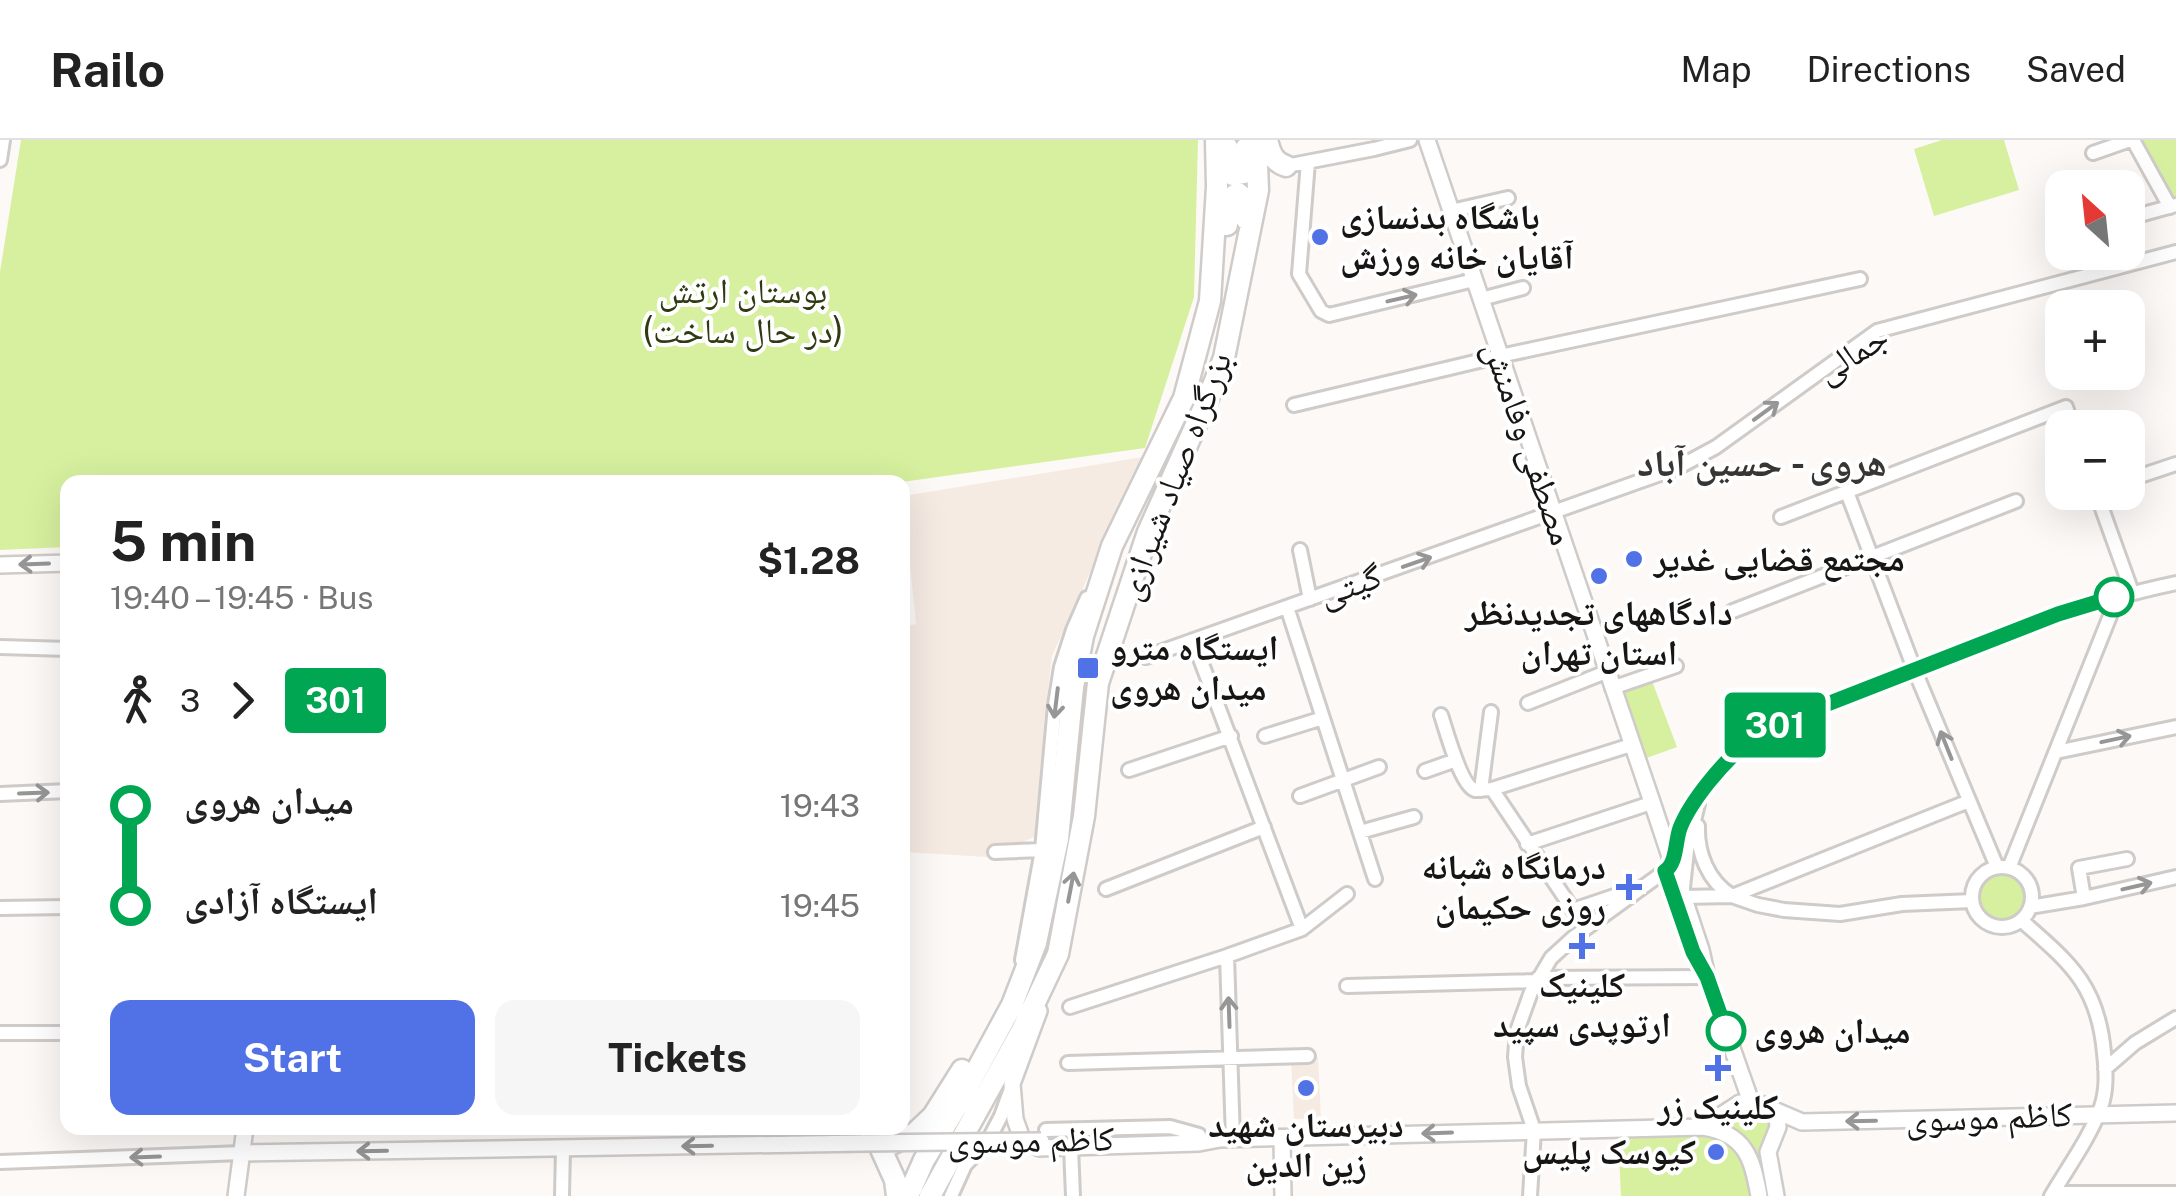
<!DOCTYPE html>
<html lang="en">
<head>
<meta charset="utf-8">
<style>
  body { margin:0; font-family:"Public Sans","Noto Naskh Arabic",sans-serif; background:#f6f6f6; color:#222; height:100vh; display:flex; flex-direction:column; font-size:38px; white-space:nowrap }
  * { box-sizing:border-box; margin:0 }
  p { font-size:32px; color:#767676 }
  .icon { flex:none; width:55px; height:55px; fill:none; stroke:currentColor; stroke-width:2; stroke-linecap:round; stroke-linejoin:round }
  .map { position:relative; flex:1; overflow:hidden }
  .details { position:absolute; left:60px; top:335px; width:850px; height:660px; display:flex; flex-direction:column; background:#fff; border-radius:20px; box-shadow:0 10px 40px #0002 }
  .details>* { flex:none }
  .badge { padding:0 20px; border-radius:8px; font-size:35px; line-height:65px }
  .needle { width:65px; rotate:333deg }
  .tools { position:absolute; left:2045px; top:30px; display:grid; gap:20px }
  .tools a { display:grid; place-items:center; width:100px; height:100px; border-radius:20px; background:#fff; box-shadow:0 10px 40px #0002; font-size:50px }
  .map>.badge { position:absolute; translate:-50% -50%; box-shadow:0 0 0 5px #fff }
  .legs { display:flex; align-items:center; gap:15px; height:110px; padding:0 50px; font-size:32px }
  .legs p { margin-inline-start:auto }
  .overview { display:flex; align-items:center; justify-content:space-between; height:170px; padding:0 50px }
  h1 { font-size:55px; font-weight:700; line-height:75px }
  .primary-button { display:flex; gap:20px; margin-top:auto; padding:20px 50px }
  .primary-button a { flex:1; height:115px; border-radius:20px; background:#5171e6; color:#fff; font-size:40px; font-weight:700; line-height:115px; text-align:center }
  .primary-button a+a { background:#f6f6f6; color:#222 }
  ul { padding:0 50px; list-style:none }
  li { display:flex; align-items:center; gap:35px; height:100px; font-size:38px }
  li i { display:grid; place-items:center; width:15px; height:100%; margin:0 12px; background:currentColor }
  li i::after { content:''; width:25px; height:25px; margin:-12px; border:8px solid; border-radius:50%; background:#fff }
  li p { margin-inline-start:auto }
  li:first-child i { background:linear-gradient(#0000 50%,currentColor 0) }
  li:last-child i { background:linear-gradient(currentColor 50%,#0000 0) }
  header { display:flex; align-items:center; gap:60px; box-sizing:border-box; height:140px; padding:0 50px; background:#fff; border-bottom:2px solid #e0e0e0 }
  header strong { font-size:48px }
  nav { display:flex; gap:55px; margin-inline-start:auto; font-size:35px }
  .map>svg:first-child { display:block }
  .built { fill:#f5ebe3 }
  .green { fill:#d6f09f }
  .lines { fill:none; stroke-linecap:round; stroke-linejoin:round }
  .minor-casing { stroke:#cfcbc9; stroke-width:18 }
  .major-casing { stroke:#cfcbc9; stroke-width:20 }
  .highway-casing { stroke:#cfcbc9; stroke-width:25 }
  .minor { stroke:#fff; stroke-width:12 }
  .major { stroke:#fff; stroke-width:15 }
  .highway { stroke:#fff; stroke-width:20 }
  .major-bridge-casing { stroke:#cfcbc9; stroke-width:20; stroke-linecap:butt }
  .major-bridge { stroke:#fff; stroke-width:15 }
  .oneway { stroke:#979696 }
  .line-1-casing { stroke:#fff; stroke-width:22 }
  .line-1 { stroke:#00a651; stroke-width:15 }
  .poi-dot { fill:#5171e6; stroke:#fff; stroke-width:4 }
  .stop-1-dot { fill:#fff; stroke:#00a651; stroke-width:5 }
  .labels { text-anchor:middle; stroke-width:8; stroke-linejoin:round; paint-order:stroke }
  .poi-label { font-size:35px; font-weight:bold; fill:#171615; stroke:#fff }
  .park-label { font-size:35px; fill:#303b14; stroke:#fff }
  .street-label { font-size:35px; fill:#171615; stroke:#fff }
  .stop-label { font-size:35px; font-weight:bold; fill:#171615; stroke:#fff; text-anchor:start }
  .neighbourhood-label { font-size:38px; font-weight:bold; fill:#383634; stroke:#fff }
</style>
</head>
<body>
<header>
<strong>Railo</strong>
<nav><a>Map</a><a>Directions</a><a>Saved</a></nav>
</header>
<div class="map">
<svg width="2176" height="1056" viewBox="0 0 2176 1056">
  <rect width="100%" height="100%" fill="#fdf9f7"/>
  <path class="built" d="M1143 317 1052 516 1044 584 1039 695 987 717 903 712 902 487 916 484 903 356Z
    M1318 917 1321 978 1294 979 1291 918Z"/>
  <path class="green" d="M21 0H1198L1194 157 1145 308 902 342H68L67 407 0 410V132Z
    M1942 0H2004L2019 50 1934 76 1914 9Z
    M2140 0H2176V59L2171 61Z
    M1652 541 1677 607 1644 619 1619 553Z
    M1979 757a23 23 0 1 1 46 0a23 23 0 1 1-46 0Z
    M1741 972H1763L1772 981 1761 1006 1760 1018 1749 1003 1735 991 1732 986 1735 974Z
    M1618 994 1710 995 1744 1016 1752 1056H1621Z"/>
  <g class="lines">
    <g class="minor-casing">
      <path id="minor" d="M2133 0 2170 67
        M2093 13 2130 0
        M0 20 3 0
        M1308 22 1299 134 1321 171 1329 175 1474 140
        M1286 26 1374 9 1410 0
        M1451 71 1508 58
        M2136 76 2176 65
        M1481 159 1523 148
        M1294 265 1500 216 1860 139
        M2128 340 2176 324
        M1847 352 1915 531 1997 727
        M2096 352 2132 452
        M1781 377 2066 267 2073 288
        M1300 410 1310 459
        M1287 467 1375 739
        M1733 471 2016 361
        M1193 500 1302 789
        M0 507 68 509
        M1146 517 1677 328 1716 307 1877 191 2176 112
        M1612 548 1676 526
        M1528 563 1606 532
        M1441 575C1446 590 1461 646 1475 650 1477 650 1490 649 1492 649L1573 770
        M1265 596 1323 578
        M2056 612 2176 587
        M1129 630 1231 596
        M1425 631 1456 620
        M1492 649 1631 605
        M1481 650 1491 572
        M0 654 68 651
        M1300 656 1379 627
        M1698 664 1687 710 1682 757 1732 756 1758 765 1784 770 1840 774 1902 764 1972 761
        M1698 686C1697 713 1708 741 1732 756
        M1360 692 1414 677
        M1527 704 1645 665
        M995 712 1042 710
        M1972 757a30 30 0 1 1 60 0a30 30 0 1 1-60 0Z
        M2009 728 2118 456
        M1106 749 1264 687
        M1732 756 1969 661
        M2084 758 2079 728 2127 719
        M2030 767 2084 758 2176 737
        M0 768 68 767
        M1573 770 1632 750
        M2021 780C2070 823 2098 845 2104 913 2106 932 2107 950 2101 967 2089 999 2068 1027 2051 1056
        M1227 816 1233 999
        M1022 820 1042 710 1055 565 1061 527 1073 490 1087 458
        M1538 838 1707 837
        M1347 846 1536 841
        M1070 867 1227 816 1302 789 1347 754
        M0 893H68
        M1068 923 1308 916
        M2105 929 2135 903 2176 878
        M1046 990 1170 987 1199 995
        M1071 1007 1073 1056
        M0 1022 242 1013
        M2053 1053H2175
        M562 1056 563 1008
        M951 1056 965 1025 988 1001 1001 976 1012 946
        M1530 1056 1534 990 1519 946 1515 917 1517 891 1531 852 1551 818 1574 797 1672 726C1681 662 1730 605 1789 579 1916 530 2042 471 2176 443"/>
    </g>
    <g class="major-casing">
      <path id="major" d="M1427 0 1652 662 1701 810 1707 837 1751 962
        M0 425 68 423
        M1039 871 1012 944 1015 979 1022 999 1039 1008 1199 1003 1220 999 1703 987C1746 994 1752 1018 1759 1056
        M1772 969 1802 982 2176 973
        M1703 987 1740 963 1761 964 1772 969 1777 978 1778 987 1768 1012 1776 1056
        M1282 998 1283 1056
        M242 1013 864 1003
        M236 1056 245 988"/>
    </g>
    <g class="highway-casing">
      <path id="highway" d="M1267 0C1270 12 1273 22 1286 26
        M1227 7 1230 31 1233 35 1244 33 1247 25 1246 8
        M1227 85C1227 72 1225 59 1238 53L1245 59 1246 79
        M897 1056 895 1040 881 1009 915 993 933 976 962 930
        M908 1056 924 1020 960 961 1012 865 1036 803 1058 699 1073 547 1083 496 1112 406 1184 258 1210 161 1217 47 1216 0
        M930 1056 1022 890 1058 814 1084 676 1098 543 1148 392 1209 256 1224 218 1258 50 1256 0"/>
    </g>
    <use href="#minor" class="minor"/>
    <use href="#major" class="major"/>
    <use href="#highway" class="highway"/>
    <g class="major-bridge-casing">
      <path id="major-bridge" d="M864 1003 1041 1001"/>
    </g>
    <use href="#major-bridge" class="major-bridge"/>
  </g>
  <defs><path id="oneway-shaft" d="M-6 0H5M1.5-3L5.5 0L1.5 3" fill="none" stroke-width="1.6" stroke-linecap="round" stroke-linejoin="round" transform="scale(2.5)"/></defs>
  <g class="oneway">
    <use href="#oneway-shaft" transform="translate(1402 158) rotate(-13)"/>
    <use href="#oneway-shaft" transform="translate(1766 271) rotate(-36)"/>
    <use href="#oneway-shaft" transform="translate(1417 422) rotate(-19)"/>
    <use href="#oneway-shaft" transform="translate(34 424) rotate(178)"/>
    <use href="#oneway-shaft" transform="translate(1056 563) rotate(97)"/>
    <use href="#oneway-shaft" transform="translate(2116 599) rotate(-12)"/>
    <use href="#oneway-shaft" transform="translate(1946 605) rotate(-112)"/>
    <use href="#oneway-shaft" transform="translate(34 653) rotate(-2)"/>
    <use href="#oneway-shaft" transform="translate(2137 746) rotate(-13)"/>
    <use href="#oneway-shaft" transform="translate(1071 747) rotate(-79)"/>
    <use href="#oneway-shaft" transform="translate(1229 872) rotate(-92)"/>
    <use href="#oneway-shaft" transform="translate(1861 981) rotate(179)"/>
    <use href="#oneway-shaft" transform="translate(1437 993) rotate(178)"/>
    <use href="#oneway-shaft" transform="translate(697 1006) rotate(179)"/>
    <use href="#oneway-shaft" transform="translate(372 1011) rotate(179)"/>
    <use href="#oneway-shaft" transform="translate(145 1017) rotate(178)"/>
  </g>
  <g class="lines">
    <g class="line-1-casing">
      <path id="line-1" d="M1726 891 1707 837 1693 812 1665 731C1677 723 1675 702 1680 688 1691 660 1724 621 1748 602 1760 592 1774 586 1789 579L2058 474 2114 457"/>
    </g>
    <use href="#line-1" class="line-1"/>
  </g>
  <g class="poi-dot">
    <circle cx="1320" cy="97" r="10"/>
    <circle cx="1634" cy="419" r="10"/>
    <circle cx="1599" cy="436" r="10"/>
    <rect x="1076" y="516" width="24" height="24" rx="5"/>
    <path d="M1624 732h10v10h10v10h-10v10h-10v-10h-10v-10h10z"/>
    <path d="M1577 791h10v10h10v10h-10v10h-10v-10h-10v-10h10z"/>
    <path d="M1713 913h10v10h10v10h-10v10h-10v-10h-10v-10h10z"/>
    <circle cx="1306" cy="948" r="10"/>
    <circle cx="1716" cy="1012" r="10"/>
  </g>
  <g class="stop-1-dot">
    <circle cx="2114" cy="457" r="18"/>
    <circle cx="1726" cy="891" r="18"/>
  </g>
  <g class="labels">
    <g class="poi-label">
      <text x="1340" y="89" text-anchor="start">باشگاه بدنسازی<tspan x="1340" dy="40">آقایان خانه ورزش</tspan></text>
      <text x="1654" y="431" text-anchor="start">مجتمع قضایی غدیر</text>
      <text x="1599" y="485">دادگاههای تجدیدنظر<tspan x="1599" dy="40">استان تهران</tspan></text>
      <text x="1110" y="520" text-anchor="start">ایستگاه مترو<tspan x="1110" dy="40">میدان هروی</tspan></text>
      <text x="1606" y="739" text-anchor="end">درمانگاه شبانه<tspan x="1606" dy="40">روزی حکیمان</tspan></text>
      <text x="1582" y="857">کلینیک<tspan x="1582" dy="40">ارتوپدی سپید</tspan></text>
      <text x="1718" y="979">کلینیک زر</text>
      <text x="1306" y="997">دبیرستان شهید<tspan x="1306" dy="40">زین الدین</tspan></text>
      <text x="1696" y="1024" text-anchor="end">کیوسک پلیس</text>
    </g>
    <g class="park-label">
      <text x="743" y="163">بوستان ارتش<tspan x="743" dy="40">(در حال ساخت)</tspan></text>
    </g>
    <g class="street-label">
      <text transform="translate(1852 214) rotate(-32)" y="12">جمالی</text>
      <text transform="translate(1529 303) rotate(71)" y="12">مصطفی وفامنش</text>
      <text transform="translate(1174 336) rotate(-69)" y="12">بزرگراه صیاد شیرازی</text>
      <text transform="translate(1350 445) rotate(-19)" y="12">گیتی</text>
      <text transform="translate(1989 977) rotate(-2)" y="12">کاظم موسوی</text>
      <text transform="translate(1031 1000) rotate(-1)" y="12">کاظم موسوی</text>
    </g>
    <g class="stop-label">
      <text x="1754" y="903">میدان هروی</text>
    </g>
    <g class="neighbourhood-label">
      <text x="1762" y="336">هروی - حسین آباد</text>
    </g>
  </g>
</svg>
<div class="tools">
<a><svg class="needle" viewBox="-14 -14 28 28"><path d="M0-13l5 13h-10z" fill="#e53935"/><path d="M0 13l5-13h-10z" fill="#767676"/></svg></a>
<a>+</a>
<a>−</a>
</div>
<b class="badge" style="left:1775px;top:585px;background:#00a651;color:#fff">301</b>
<section class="details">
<div class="overview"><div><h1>5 min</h1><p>19:40 – 19:45 · Bus</p></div><b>$1.28</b></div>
<div class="legs"><svg class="icon" aria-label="walk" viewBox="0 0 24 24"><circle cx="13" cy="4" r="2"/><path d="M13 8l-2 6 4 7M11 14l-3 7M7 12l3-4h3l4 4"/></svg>3<svg class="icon" aria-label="forward" viewBox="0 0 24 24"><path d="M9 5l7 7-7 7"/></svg><b class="badge" style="background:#00a651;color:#fff">301</b></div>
<ul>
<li><i style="color:#00a651"></i><b>میدان هروی</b><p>19:43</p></li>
<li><i style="color:#00a651"></i><b>ایستگاه آزادی</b><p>19:45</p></li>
</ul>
<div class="primary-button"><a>Start</a><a>Tickets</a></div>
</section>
</div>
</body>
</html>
